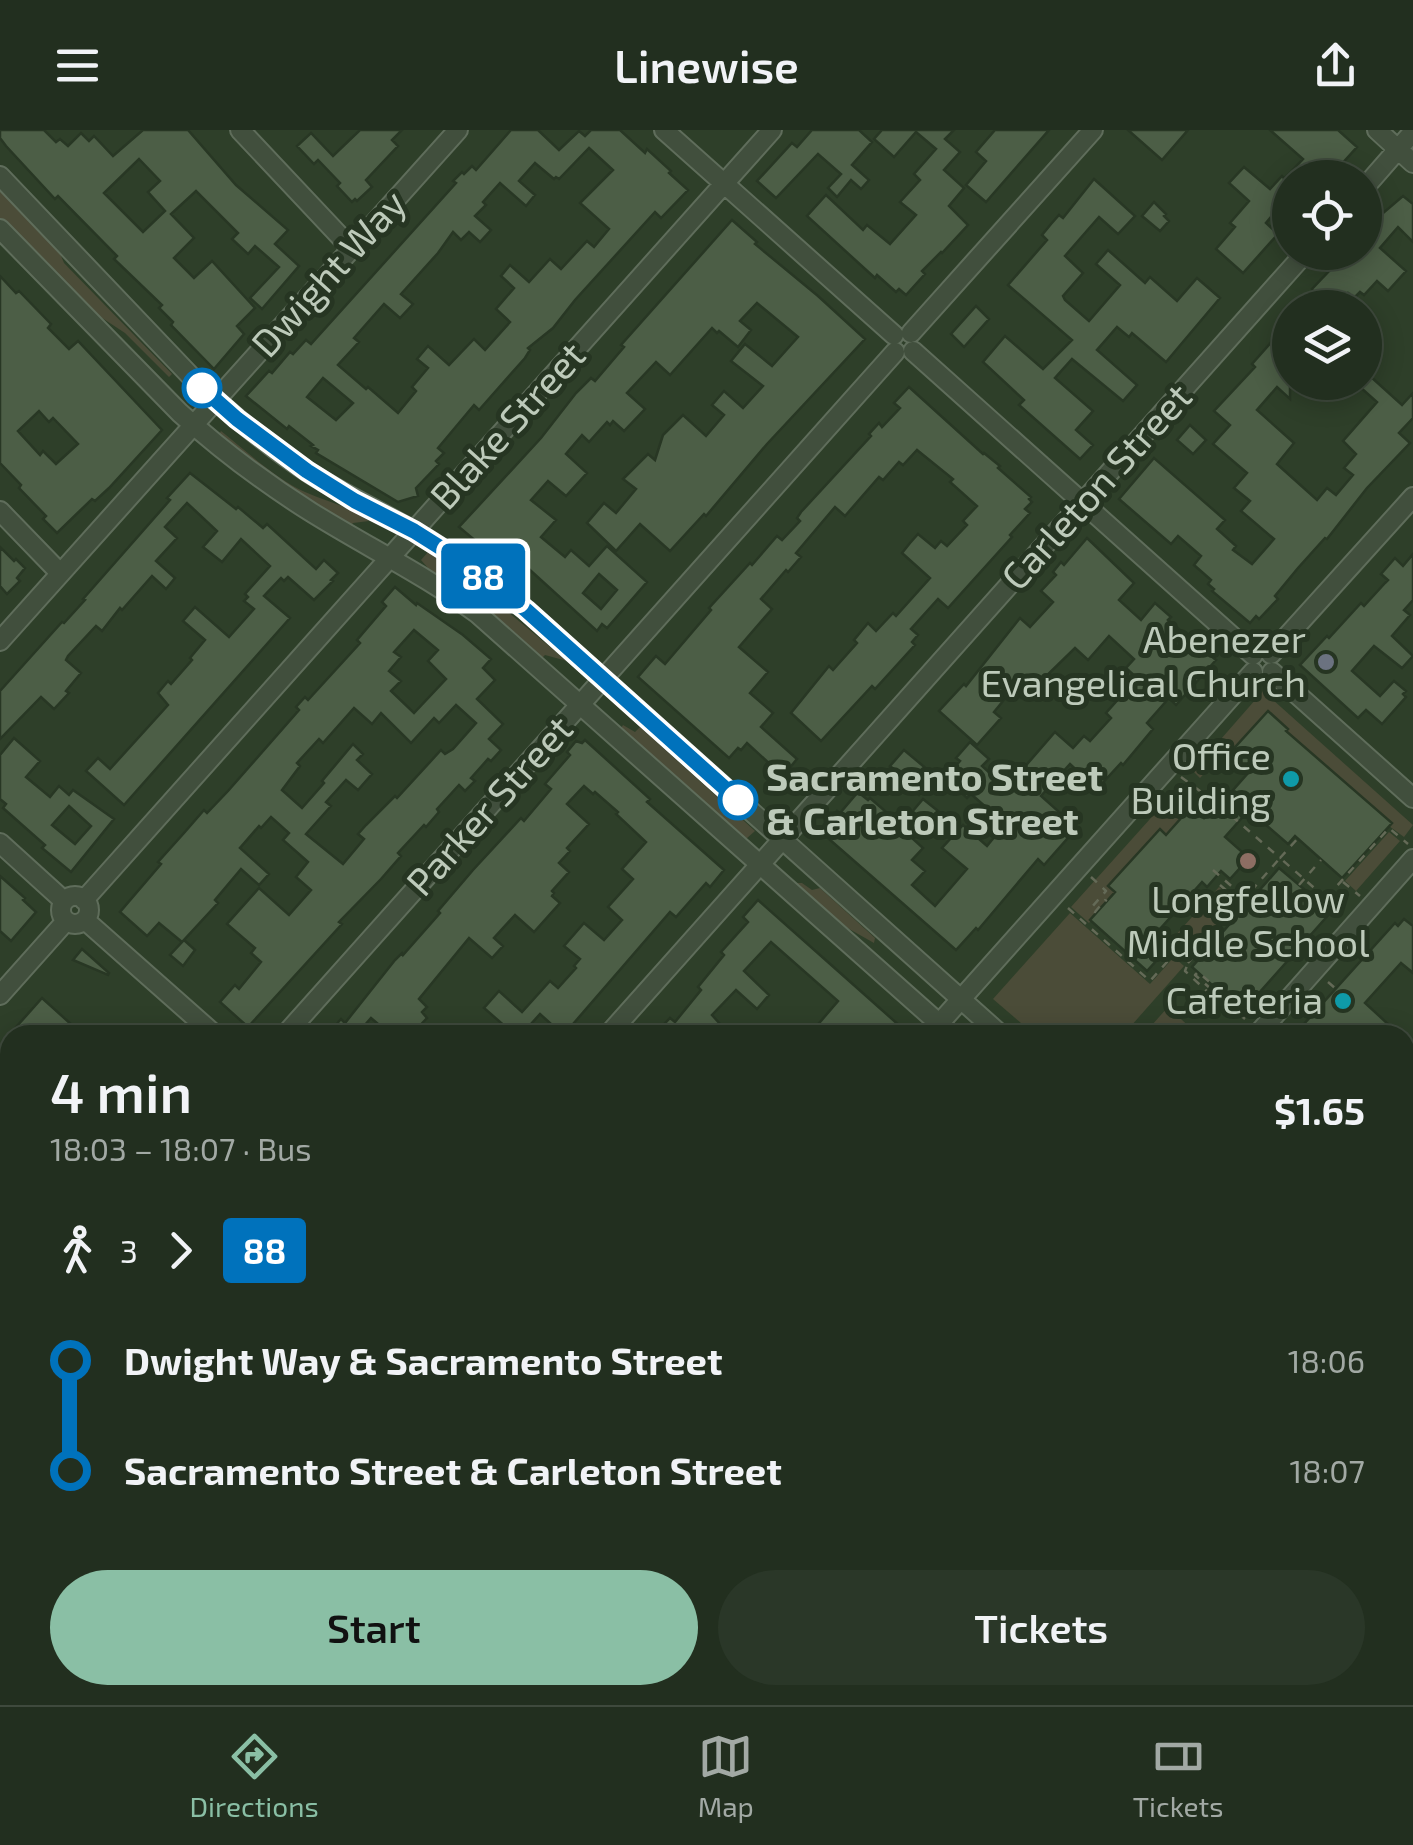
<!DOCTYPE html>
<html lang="en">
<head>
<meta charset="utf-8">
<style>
  body { margin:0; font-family:"Exo 2",sans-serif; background:#2a3728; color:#f1f3f6; height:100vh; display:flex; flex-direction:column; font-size:38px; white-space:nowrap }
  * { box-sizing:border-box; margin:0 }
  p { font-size:32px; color:#a2a9a4 }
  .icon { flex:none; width:55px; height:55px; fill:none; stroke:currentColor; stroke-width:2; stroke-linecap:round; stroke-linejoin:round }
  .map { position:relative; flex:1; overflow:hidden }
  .sheet { position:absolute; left:0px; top:895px; width:1415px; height:680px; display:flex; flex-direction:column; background:#222f1f; border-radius:30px 30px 0 0; box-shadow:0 5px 25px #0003,0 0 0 2px #3f4a3d }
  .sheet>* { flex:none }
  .badge { padding:0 20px; border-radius:8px; font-size:35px; line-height:65px }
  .buttons { position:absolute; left:1272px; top:30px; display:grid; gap:20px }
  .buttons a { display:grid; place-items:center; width:110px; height:110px; border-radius:50%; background:#222f1f; box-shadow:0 5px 25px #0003,0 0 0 2px #3f4a3d; font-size:50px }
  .map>.badge { position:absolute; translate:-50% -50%; box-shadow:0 0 0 5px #fff }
  .legs { display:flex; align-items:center; gap:15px; height:110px; padding:0 50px; font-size:32px }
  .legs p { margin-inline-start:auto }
  .headline { display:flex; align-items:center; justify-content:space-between; height:170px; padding:0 50px }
  h1 { font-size:55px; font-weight:600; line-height:75px }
  .button { display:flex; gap:20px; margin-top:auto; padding:20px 50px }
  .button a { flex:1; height:115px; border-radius:60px; background:#8abfa5; color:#111; font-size:40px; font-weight:600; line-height:115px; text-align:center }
  .button a+a { background:#2a3728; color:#f1f3f6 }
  ul { padding:0 50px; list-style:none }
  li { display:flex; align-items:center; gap:35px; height:110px; font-size:38px }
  li i { display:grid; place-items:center; width:15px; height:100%; margin:0 12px; background:currentColor }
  li i::after { content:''; width:25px; height:25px; margin:-12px; border:8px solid; border-radius:50%; background:#222f1f }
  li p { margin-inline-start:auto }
  li:first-child i { background:linear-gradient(#0000 50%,currentColor 0) }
  li:last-child i { background:linear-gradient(currentColor 50%,#0000 0) }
  header { display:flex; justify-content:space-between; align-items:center; height:130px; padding:0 50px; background:#222f1f; font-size:45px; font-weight:600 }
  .menu { display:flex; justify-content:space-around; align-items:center; height:140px; border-top:2px solid #3f4a3d; background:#222f1f; font-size:28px; color:#a2a9a4 }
  .menu a { display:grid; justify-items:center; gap:5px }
  .menu .current { color:#8abfa5 }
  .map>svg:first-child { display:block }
  .green { fill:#4b4c38 }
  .building { fill:#4c5e46; stroke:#283724; stroke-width:2.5; fill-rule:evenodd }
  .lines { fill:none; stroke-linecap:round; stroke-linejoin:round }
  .minor-casing { stroke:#5f6d5b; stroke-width:22 }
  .path { stroke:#646a57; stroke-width:2.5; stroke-dasharray:8 8; stroke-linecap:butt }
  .minor { stroke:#414f3d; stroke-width:18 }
  .line-1-casing { stroke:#fff; stroke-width:22 }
  .line-1 { stroke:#0072bc; stroke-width:15 }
  .stop-1-dot { fill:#fff; stroke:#0072bc; stroke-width:5 }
  .worship-dot { fill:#6b7280; stroke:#263522; stroke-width:4 }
  .culture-dot { fill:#0f9aa8; stroke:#263522; stroke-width:4 }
  .education-dot { fill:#8d6e63; stroke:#263522; stroke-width:4 }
  .labels { text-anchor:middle; stroke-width:10; stroke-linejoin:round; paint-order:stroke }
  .street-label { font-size:38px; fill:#bdcaba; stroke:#263522 }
  .poi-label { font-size:38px; fill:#bdcaba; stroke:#263522; text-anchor:end }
  .stop-label { font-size:38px; font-weight:bold; fill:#bdcaba; stroke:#263522; text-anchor:start }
</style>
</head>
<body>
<header><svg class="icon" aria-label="menu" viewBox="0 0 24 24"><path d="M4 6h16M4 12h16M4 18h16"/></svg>Linewise<svg class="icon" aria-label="share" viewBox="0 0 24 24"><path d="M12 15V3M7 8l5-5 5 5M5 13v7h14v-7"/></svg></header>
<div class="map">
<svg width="1413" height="1575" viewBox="0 0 1413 1575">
  <rect width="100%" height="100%" fill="#2e3f29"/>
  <path class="green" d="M0 59 59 121 64 133 172 244 169 247 125 203 96 184 58 144 42 132 0 89Z
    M221 301C246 321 276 349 305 362 327 372 352 377 369 391L353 393 351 396 261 339 218 306Z
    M428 422 472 452 567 531 545 525 542 528 502 493 428 438 421 430Z
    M1263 561 1413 695 1404 707 1389 696 1391 693 1286 601 1287 598 1268 581 1228 625 1224 622 1200 648 1193 641Z
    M623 595 635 602 640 597 755 701 746 709 739 704 621 598Z
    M1176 660 1205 686 1203 688 1191 677 1166 705 1159 699 1109 756 1115 762 1089 793 1071 777Z
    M1389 702 1400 711 1356 761 1345 751Z
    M794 753H802L812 760 820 758 875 808 874 813 835 791Z
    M1219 757 1236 772 1192 822 1174 807Z
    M1070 783 1150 854 1174 827 1184 836 1123 905H1035L993 869Z
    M1168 877 1195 902 1193 905H1143Z"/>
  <path class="building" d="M0 0H44L56 12 60 9 68 16 81 3 89 11 94 6 113 26 143 0H188L236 55 288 100 275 114 299 136 262 179 250 168 279 137 255 116 248 124 232 109 238 103 196 61 171 84 194 108 174 128 194 148 212 131 255 178 237 196 244 204 214 239 171 195 173 192 159 178 162 175 114 129 117 126 58 66 55 69 6 16 0 8ZM139 29 160 51 148 62 165 81 143 102 104 63Z
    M360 0H402L392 10 398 16 366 50 372 57 357 71 355 69 352 72 337 56 340 53 318 30 314 34 297 16 311 3 333 26Z
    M511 0H538L559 20 579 1 585 6 591 0H620L645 23 647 19 671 41 669 43 688 60 661 88 655 82 575 170 553 198 528 218 530 220 525 228 479 280 474 275 438 318 444 323 436 331 439 334 416 358 418 366 398 372 316 323 318 320 311 316 313 315 289 296 287 299 246 266 269 241 272 243 290 222 293 224 306 210 311 214 456 53 453 51 462 42 464 44 472 36 476 40ZM589 18 613 40 580 73 609 99 594 117 587 111 561 139 550 129 529 152 510 135 501 146 514 158 496 179 510 192 485 220 474 209 449 235 428 216 417 229 428 238 412 257 416 261 398 283 368 257 366 259 338 235 359 212 354 208 384 174 400 188 413 174 401 164 438 123 453 102 461 110 469 102 480 112 491 100 475 86 486 75 483 72 500 53 526 76 535 65 519 51 535 33 554 49 556 47 559 49ZM323 248 353 273 336 290 307 267Z
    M812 0H859L872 12 852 35 869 50 861 59 851 50 837 67 828 58 841 44 818 24 776 68 757 51 792 13 797 17Z
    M882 0H954L945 9 960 22 944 40 964 58 949 76 968 95 942 123 941 122 922 141 925 144 906 165 899 159 896 162 877 145 875 148 807 86 826 65 863 100 867 95 890 114 916 85 900 72 920 50 914 44 936 19 916 2 894 27 874 9Z
    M995 0H1049L986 72 966 55 986 31 976 22Z
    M1128 0H1188L1162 30Z
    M1270 0H1338L1357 17 1329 48H1285L1303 29Z
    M1244 37 1270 59 1282 46 1290 54V64L1266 93 1278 104 1243 143 1216 119 1235 97 1230 93 1249 71 1229 53Z
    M1094 49 1135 86 1118 104 1099 87 1071 119 1065 126 1083 143 1063 166 1065 170 1089 191 1120 155 1096 134 1108 120 1145 153 1150 147 1177 171 1197 148 1220 168 1166 232 1132 203 1129 207 1117 197 1097 220 1137 255 1123 271 1072 229 1055 248 1093 281 1076 300 1093 315 1080 329 1019 275 1024 270 983 232 1005 206 1043 239 1072 210 1008 155 1047 110 1042 105 1051 94 1059 85 1063 88Z
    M1403 66 1413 74V112L1398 97 1380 118 1406 141 1388 161 1377 151 1364 165 1360 162 1354 168 1348 163 1334 178H1299L1313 161 1312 159 1334 136 1337 139 1354 122H1365V105L1368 107 1375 99 1368 93 1379 80 1382 84Z
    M1154 72 1166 84 1164 86 1169 91 1160 101 1142 86Z
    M732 90 757 112 755 114 818 166 865 209 767 314 706 386 704 384 670 421 640 394 616 421 587 393 604 373 616 383 636 359 623 349 648 324 655 330 663 305 683 285 706 306 724 285 712 275 724 261 743 278 763 256 731 231 745 214 772 236 798 207 757 173 740 191 751 200 738 217 719 201 717 203 712 198 670 245 656 232 627 263 645 279 624 301 613 291 610 295 607 292 589 312 582 305 566 324 587 343 566 366 548 351 531 370 556 390 541 407 565 427 571 420 589 436 607 416 647 452 607 498 602 494 597 501 530 440 528 442 509 425 502 433 459 397 541 308 576 263 591 248 595 251 624 217 621 215ZM599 444 617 460 601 479 583 463Z
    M0 146 16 163 19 161 51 194 48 198 69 219 78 211 162 300 109 358 95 371 92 369 57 403 43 389 46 386 19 358 21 355 0 333ZM39 281 49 292 53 288 78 314 56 334 43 321 40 325 18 301Z
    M976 176 989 189 964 217 951 204Z
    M1290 186V269L1277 257 1257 280 1294 313 1277 334 1317 370 1327 358 1336 365 1353 345 1344 338 1356 324 1343 311 1377 272 1360 257 1370 246 1402 275 1413 263V288L1399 303 1410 313 1367 358 1327 409 1325 408 1298 438 1275 466 1278 469 1259 489 1256 486 1250 493 1212 461 1214 459 1208 454 1211 450 1194 435 1201 426 1178 406 1171 414 1119 369 1154 328 1225 390 1217 399 1236 416 1233 420 1252 434 1274 409 1241 381 1250 371 1234 358 1247 343 1213 314 1230 295 1214 281 1255 237 1252 234 1274 209 1272 207Z
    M909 257 983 324 984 323 995 332 1000 336 998 338 1031 367 1029 369 1032 372 1025 379 1030 383 1010 405 1012 407 948 478 938 469 911 499 918 505 912 512 915 515 875 559 872 556 821 611 791 583 829 536 833 540 857 513 854 510 868 493 876 501 893 483 896 486 930 448 902 423 910 413 918 404 935 418 941 411 947 416 967 395 963 391 977 376 950 352 953 349 917 320 903 335 899 332 883 350 879 347 845 386 835 377 796 423 801 427 788 442 786 440 761 469 772 479 739 517 768 542 750 563 773 583 761 597 797 629 783 646 747 613 741 620 738 618 729 628 638 547 656 526 665 534 711 480 709 478 750 433 752 435 777 406 782 410 800 391 797 388 801 382 871 306 869 304 879 293 882 297 900 278 894 273Z
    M1190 295 1206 310 1193 324 1177 310Z
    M190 343 236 379 238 377 263 398 267 394 316 439 324 430 338 443 331 450 333 451 314 470 288 447 284 451 281 448 264 466 290 488 124 675 86 641 98 628 110 639 168 575 158 563 168 551 171 554 192 530 190 528 205 510 183 491 195 477 229 507 254 479 244 471 248 467 245 464 270 436 241 409 222 432 203 417 217 401 187 373 165 397 177 408 156 431 175 448 166 459 152 446 122 480 120 478 102 501 96 496 68 526 66 530 81 543 66 561 69 563 54 579 41 567 0 609V561L62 492 64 493 85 470 83 469 170 370 167 368Z
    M1087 408 1134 453 1119 470 1141 490 1155 473 1171 487 1168 490 1216 530 1176 575 1169 568 1147 593 1153 599 1123 635 1121 633 1097 659 1070 634 1041 666 1067 689 1064 692 1074 701 1044 735 1038 729 978 800 976 798 956 820 829 709 834 702 825 695 837 681 840 683 858 662 868 670 870 668 901 695 923 669 938 681 913 709 923 718 912 730 925 741 912 755 935 776 967 739 942 718 963 695 987 716 1005 694 971 664 967 668 945 648 960 631 956 628 970 612 989 629 982 636 1002 654 1010 645 1015 648 1055 602 1073 618 1084 606 1090 611 1111 588 1106 583 1137 548 1126 538 1134 529 1109 506 1088 530 1075 518 1033 559 1031 557 1021 568 1012 560 994 582 1001 588 977 615 939 581 964 554 966 556 1020 488 1030 497 1053 472 1041 461 1056 445 1053 442 1061 432 1064 435Z
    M0 417 14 431 16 429 25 438 17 448 20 451 7 464 0 456Z
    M1413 424V470L1404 480 1410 485 1392 506 1413 526 1402 538 1374 516 1352 541 1380 566 1394 551 1406 561 1403 564 1406 567 1382 594 1366 580 1358 588 1300 535 1327 506 1329 508 1361 473 1364 476 1385 453 1388 450 1381 444 1395 428 1403 436Z
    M395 457 416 475 417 473 463 505 491 529 483 538 495 550 477 569 503 594 489 609 501 620 491 631 488 629 471 648 475 651 465 661 459 655 437 679 439 682 426 697 424 695 398 723 401 726 381 749 339 792 342 794 248 897 220 872 235 855 239 859 261 832 251 823 255 818 227 794 259 758 289 785 311 760 296 747 308 732 283 710 289 703 271 687 261 698 259 696 240 718 269 744 259 755 241 739 215 770 218 773 182 812 159 793 147 806 120 782 161 734 158 732 184 703 204 680 207 683 228 661 299 580 296 577 305 567 308 570 360 513 357 510 386 476 382 472ZM414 500 438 520 428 531 446 549 414 583 391 561 401 551 389 541 401 527 394 522ZM456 575 476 593 453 619 445 624 441 620 397 668 395 666 366 695 358 704 364 709 343 734 306 704 331 676 326 672 346 650 358 660 372 644 357 630 363 624 353 614 322 651 324 653 302 678 282 660 300 636 297 633 319 609 323 613 354 578 372 594 381 583 411 613 434 588 439 593Z
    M1268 581 1288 599 1286 601 1392 693 1342 748 1295 706 1288 714 1249 680 1225 707 1249 728 1230 749 1221 741 1207 757 1202 752 1152 808 1166 820 1147 841 1090 790 1115 762 1108 756 1160 699 1166 705 1191 677 1204 688 1225 669 1248 643 1228 625Z
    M14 608 40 631 26 647 50 667 59 656 69 665 73 660 114 689 71 742 42 718 45 715 3 678 6 674 0 669V625ZM69 676 91 696 75 714 52 695Z
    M585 610 650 669 647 672 724 740 710 757 706 753 676 787 670 782 567 901 565 899 561 903 540 884 521 905H515L484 878 499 861 522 882 550 851 558 858 576 838 574 836 580 829 564 816 584 793 604 810 622 790 608 777 633 749 622 739 646 712 616 684 618 682 595 662 593 664 584 656 567 674 589 694 567 718 570 721 559 733 569 742 552 761 554 763 552 766 560 773 534 802 515 785 494 808 503 816 492 828 469 808 419 869 427 877 422 882 427 888 411 905H391L371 888 357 904 359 905H327L341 889 345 893 395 830 402 823 403 825 440 783 438 781 473 740 521 688 524 691 551 659 545 654 570 625 567 622 576 611 582 613Z
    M904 620 935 646 919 665 895 644 897 642 890 636Z
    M1279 738 1331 782 1242 882 1192 837Z
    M0 746 25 768 23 770 36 782 11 811 0 801Z
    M758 770 838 841 910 905H809L838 871 771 812 744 841 769 865 757 879 736 860 712 885 720 894 710 905H654L670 888 675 892 701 860 698 857 724 825 721 822 748 792 743 787Z
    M1404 789 1413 796V843L1401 833 1365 873 1388 894 1379 905H1294L1395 793 1398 796Z
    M184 810 195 820 183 836 170 825Z
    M82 819 109 843 108 845 73 830Z
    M42 868 83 905H9Z"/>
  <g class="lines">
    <g class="minor-casing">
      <path id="minor" d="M240 0 351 118
        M664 0 894 205
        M1377 0 1413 33
        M0 46 202 258C236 288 272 319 311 344 350 368 392 387 432 412 465 433 495 456 526 480L1001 905
        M1365 57 1413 2
        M0 99 180 283C221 320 265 353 311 382 367 417 425 445 478 484L952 905
        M911 203 1093 0
        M913 221 1253 525
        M0 381 60 443
        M0 511 458 0
        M1271 524 1413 367
        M1272 542 1413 668
        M0 713 64 771
        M61 780a14 14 0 1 1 28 0a14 14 0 1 1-28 0Z
        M84 770 772 0
        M85 790 215 905
        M0 865 66 791
        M285 905 895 222
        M608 905 1306 122
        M929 905 1253 542
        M1257 905 1413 729
        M1405 1105 1413 1096
        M0 1225 10 1214
        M1405 1268 1413 1275
        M1405 1310 1413 1317
        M0 1365 10 1374
        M1405 1470 1413 1461
        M1405 1523 1413 1530
        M226 1565 238 1575
        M891 1565 902 1575
        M1179 1565 1190 1575
        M9 1575 18 1565
        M330 1575 339 1565
        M624 1575 633 1565
        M1311 1575 1320 1565"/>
    </g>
    <path class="path" d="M1181 647 1219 675 1280 728 1300 706
      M1163 669 1173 678 1167 686 1172 690 1182 678 1187 682
      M1213 740 1245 768
      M1091 747 1106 761 1091 778 1095 782 1105 770 1107 771
      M1343 752 1360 766
      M1220 755 1240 772
      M1299 755 1321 730
      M1327 767 1389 698 1408 714
      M1068 778 1150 851 1176 822
      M1156 803 1188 833 1185 841 1210 864 1212 861 1245 889
      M1173 809 1193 827
      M1188 833 1280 728 1343 783
      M1328 852 1335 858
      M1211 859 1195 845 1198 842 1214 856"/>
    <use href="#minor" class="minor"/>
  </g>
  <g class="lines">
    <g class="line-1-casing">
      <path id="line-1" d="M202 258 237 289 307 341 355 371 414 401 476 440 526 480 738 670"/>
    </g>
    <use href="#line-1" class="line-1"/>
  </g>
  <g class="stop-1-dot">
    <circle cx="202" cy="258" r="18"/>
    <circle cx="738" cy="670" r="18"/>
  </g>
  <circle class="worship-dot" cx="1326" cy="532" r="10"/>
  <g class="culture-dot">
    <circle cx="1291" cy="649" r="10"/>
    <circle cx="1343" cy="871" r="10"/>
  </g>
  <circle class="education-dot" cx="1248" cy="731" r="10"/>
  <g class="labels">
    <g class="street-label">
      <text transform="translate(329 144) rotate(-48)" y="13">Dwight Way</text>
      <text transform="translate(508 296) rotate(-48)" y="13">Blake Street</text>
      <text transform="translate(1097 357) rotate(-48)" y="13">Carleton Street</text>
      <text transform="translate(490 676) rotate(-48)" y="13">Parker Street</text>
    </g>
    <g class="poi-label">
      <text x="1306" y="523">Abenezer<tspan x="1306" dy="44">Evangelical Church</tspan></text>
      <text x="1271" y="640">Office<tspan x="1271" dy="44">Building</tspan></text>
      <text x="1248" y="783" text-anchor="middle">Longfellow<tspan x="1248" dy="44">Middle School</tspan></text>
      <text x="1323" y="884">Cafeteria</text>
    </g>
    <g class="stop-label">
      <text x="766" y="661">Sacramento Street<tspan x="766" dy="44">&amp; Carleton Street</tspan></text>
    </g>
  </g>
</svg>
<div class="buttons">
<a><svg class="icon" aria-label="locate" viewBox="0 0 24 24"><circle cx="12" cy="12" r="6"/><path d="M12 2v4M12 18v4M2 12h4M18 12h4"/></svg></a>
<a><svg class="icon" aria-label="layers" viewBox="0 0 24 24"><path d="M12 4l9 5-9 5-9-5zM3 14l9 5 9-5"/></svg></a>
</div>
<b class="badge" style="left:483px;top:446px;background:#0072bc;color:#fff">88</b>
<section class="sheet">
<div class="headline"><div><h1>4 min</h1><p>18:03 – 18:07 · Bus</p></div><b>$1.65</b></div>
<div class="legs"><svg class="icon" aria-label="walk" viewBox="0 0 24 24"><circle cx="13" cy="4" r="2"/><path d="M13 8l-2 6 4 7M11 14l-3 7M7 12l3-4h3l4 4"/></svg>3<svg class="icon" aria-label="forward" viewBox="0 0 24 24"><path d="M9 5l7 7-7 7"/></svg><b class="badge" style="background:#0072bc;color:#fff">88</b></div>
<ul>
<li><i style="color:#0072bc"></i><b>Dwight Way &amp; Sacramento Street</b><p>18:06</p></li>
<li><i style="color:#0072bc"></i><b>Sacramento Street &amp; Carleton Street</b><p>18:07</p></li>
</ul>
<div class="button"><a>Start</a><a>Tickets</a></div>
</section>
</div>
<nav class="menu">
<a class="current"><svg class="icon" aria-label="directions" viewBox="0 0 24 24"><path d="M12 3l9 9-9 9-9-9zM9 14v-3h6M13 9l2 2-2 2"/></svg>Directions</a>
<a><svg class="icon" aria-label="map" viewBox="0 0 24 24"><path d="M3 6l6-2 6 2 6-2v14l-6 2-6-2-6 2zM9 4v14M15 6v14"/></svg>Map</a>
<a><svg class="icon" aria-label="tickets" viewBox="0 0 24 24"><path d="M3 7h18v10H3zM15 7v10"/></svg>Tickets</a>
</nav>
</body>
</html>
